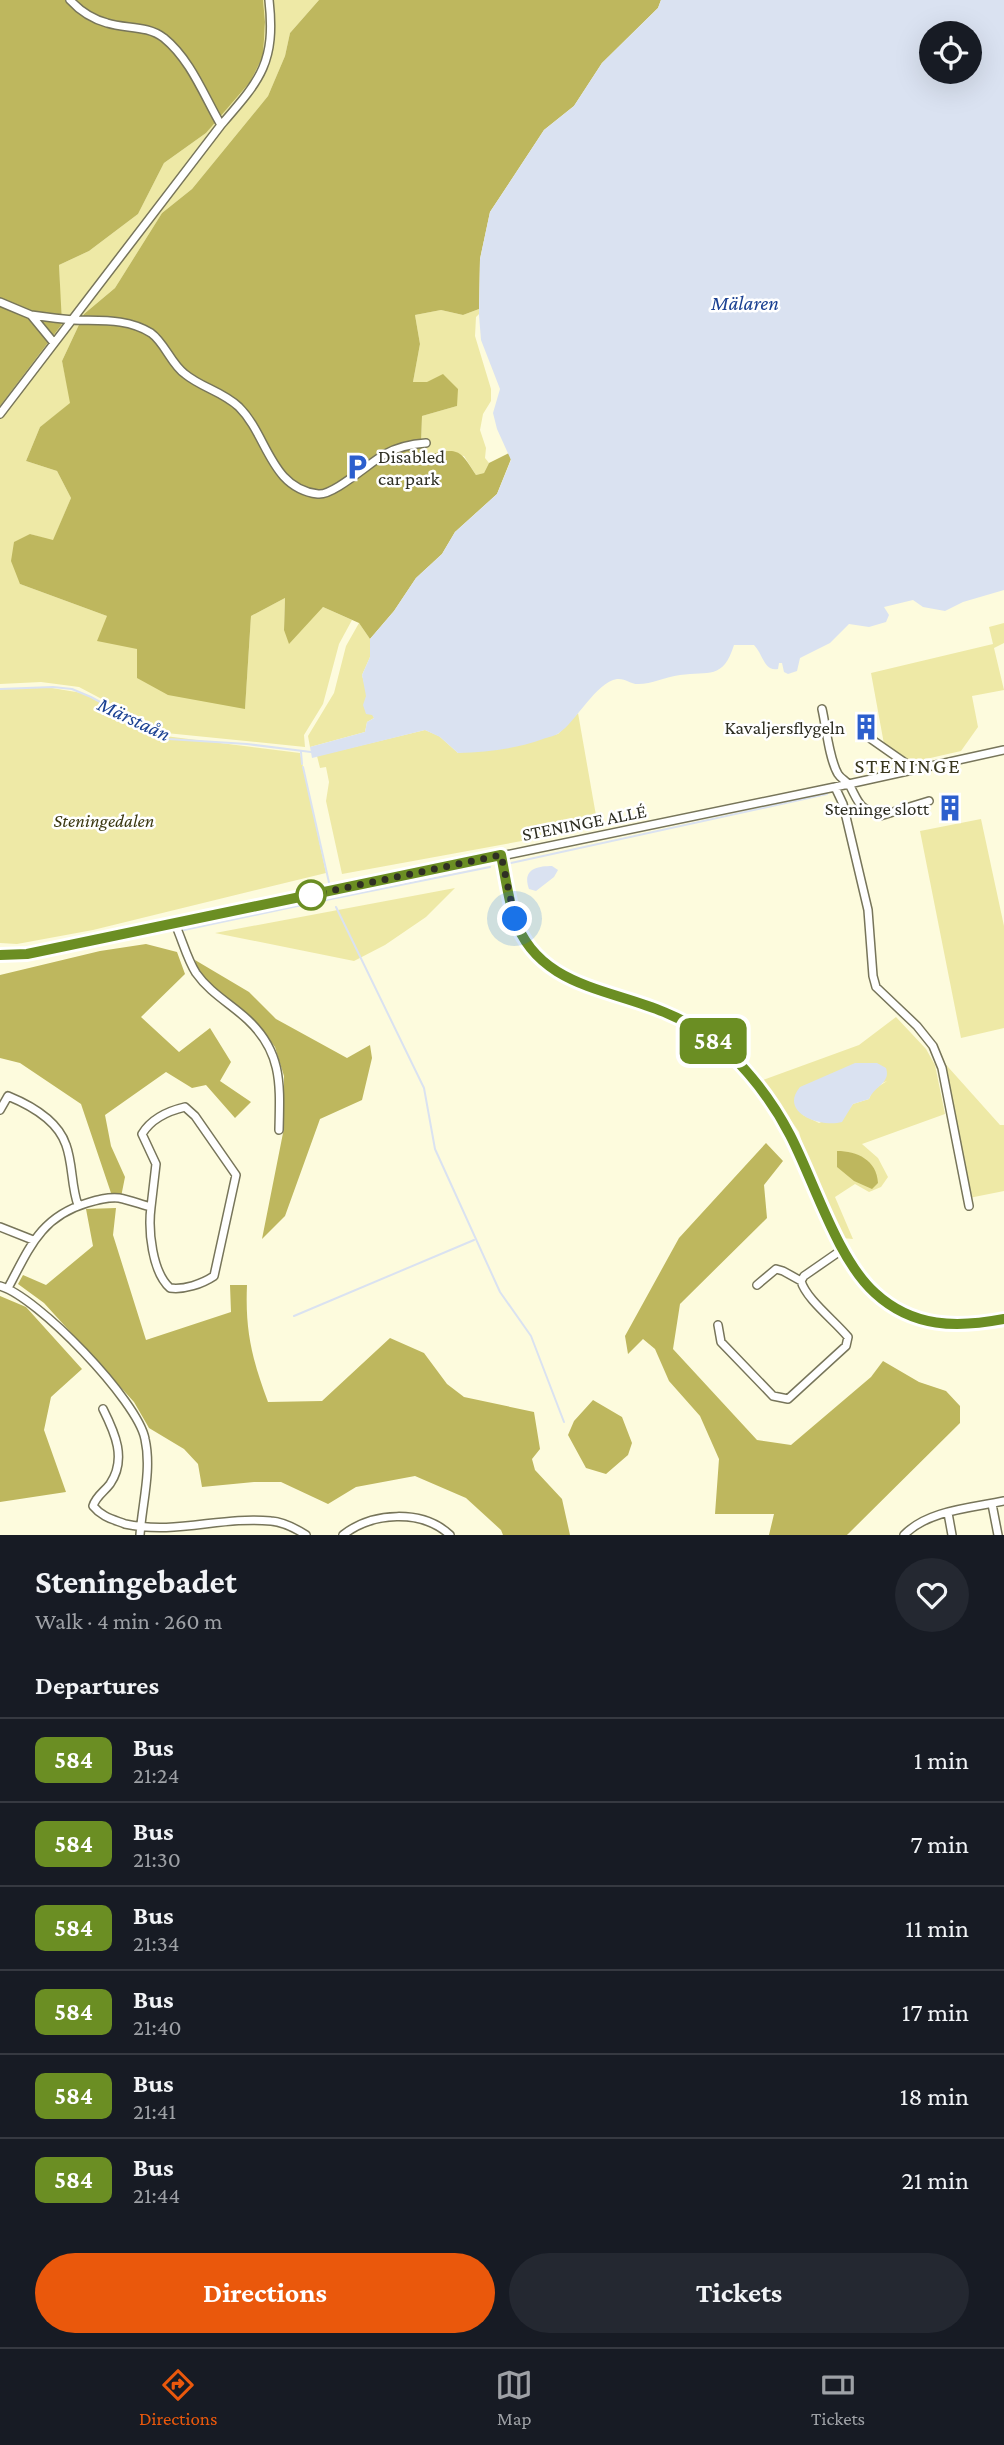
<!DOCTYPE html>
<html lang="en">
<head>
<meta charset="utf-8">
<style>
  body { margin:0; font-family:"Crimson Pro",serif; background:#242831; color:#f1f3f6; height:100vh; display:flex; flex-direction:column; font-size:26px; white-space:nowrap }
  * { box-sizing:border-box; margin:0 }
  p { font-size:23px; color:#9ea1a6 }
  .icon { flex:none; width:38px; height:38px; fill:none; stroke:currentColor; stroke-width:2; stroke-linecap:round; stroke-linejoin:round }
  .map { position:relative; height:1535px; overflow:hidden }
  .drawer { display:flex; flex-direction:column; background:#171b24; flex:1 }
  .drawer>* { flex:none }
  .badge { padding:0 14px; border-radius:10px; font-size:24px; line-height:46px }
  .controls { position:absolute; left:919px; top:21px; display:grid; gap:14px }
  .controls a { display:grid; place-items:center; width:63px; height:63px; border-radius:50%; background:#171b24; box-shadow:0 7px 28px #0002; font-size:35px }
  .you { position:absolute; width:35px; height:35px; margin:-18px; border:5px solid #fff; border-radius:50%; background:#1a73e8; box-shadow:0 0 0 10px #1a73e833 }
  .map>.badge { position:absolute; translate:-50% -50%; box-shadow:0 0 0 4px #fff }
  h2 { padding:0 35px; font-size:26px; line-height:63px }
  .round { display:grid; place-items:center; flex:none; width:74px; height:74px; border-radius:37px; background:#242831 }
  .summary { display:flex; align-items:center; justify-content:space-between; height:119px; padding:0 35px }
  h1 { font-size:33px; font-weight:700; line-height:52px }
  .primary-button { display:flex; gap:14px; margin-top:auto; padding:14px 35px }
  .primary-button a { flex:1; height:80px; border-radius:42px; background:#ea580c; color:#fff; font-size:28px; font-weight:700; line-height:80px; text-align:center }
  .primary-button a+a { background:#242831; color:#f1f3f6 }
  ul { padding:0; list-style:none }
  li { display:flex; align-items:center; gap:21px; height:84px; padding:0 35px; border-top:2px solid #363941 }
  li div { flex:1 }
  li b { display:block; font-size:26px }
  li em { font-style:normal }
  li .badge { min-width:77px; font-weight:700; text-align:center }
  .dock { display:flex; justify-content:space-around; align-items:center; height:98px; border-top:2px solid #363941; background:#171b24; font-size:19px; color:#9ea1a6 }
  .dock a { display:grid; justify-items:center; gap:4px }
  .dock .selected { color:#ea580c }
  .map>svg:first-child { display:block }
  .green { fill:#eee9a6; fill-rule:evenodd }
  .forest { fill:#beb75e }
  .water { fill:#dae2f1; fill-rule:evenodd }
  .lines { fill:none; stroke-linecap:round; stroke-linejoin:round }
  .stream { stroke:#dae2f1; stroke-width:2 }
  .minor-casing { stroke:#77755a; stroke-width:10 }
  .minor { stroke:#fff; stroke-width:7 }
  .line-casing { stroke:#fff; stroke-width:16 }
  .line { stroke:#6b8e23; stroke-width:10 }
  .walk { stroke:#2f2f23; stroke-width:7; stroke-dasharray:0 12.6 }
  .stop-dot { fill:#fff; stroke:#6b8e23; stroke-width:3.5 }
  .labels { text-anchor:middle; stroke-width:5; stroke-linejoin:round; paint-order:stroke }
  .poi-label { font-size:19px; fill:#2f2f23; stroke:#fff; text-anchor:end }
  .park-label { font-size:19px; font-style:italic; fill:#3a3710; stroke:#fff }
  .street-label { font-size:19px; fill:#2f2f23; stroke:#fff }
  .water-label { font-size:21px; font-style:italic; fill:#1b4192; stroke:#fff }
  .neighbourhood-label { font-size:21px; letter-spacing:2px; fill:#38361d; stroke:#fff }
</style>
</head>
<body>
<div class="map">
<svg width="1004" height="1535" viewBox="0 0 1004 1535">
  <rect width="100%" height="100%" fill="#fdfbdd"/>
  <path class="green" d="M263 0H319L290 33 285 56 268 96 192 189 162 213 115 288 84 314 62 361 71 403 40 427 26 461 57 471 71 498 53 541 30 534 20 584 107 616 137 649 245 708 251 616 285 598 284 630 323 607 352 620 339 644 323 704 304 735 305 747 166 733 79 687 41 682 0 684V406L61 324 59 265 89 251 138 214 164 163 206 133 263 56 265 22Z
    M479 309V314L476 317 475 336 491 389V401L483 414 480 430 486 448 485 458 489 463 484 473 476 475 464 456 440 452 425 455 421 444 422 416 457 406 427 382H413L420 344 415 315 441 310 463 315Z
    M359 623 370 639V657L362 675 374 718 367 722 365 732 310 747 308 736 311 731 334 693 346 646Z
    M1004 623V643L994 648 1004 690 972 696 978 727 961 751 913 762 884 744 871 673 993 644 989 627Z
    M46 687 82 693 165 736 300 753 326 873 93 930 17 944 0 943V689Z
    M578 713 598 827 342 874 326 801 329 782 326 767 320 768 317 756 425 730 439 736 458 753 558 734Z
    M981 819 1004 926V1028L961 1038 920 831Z
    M455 888 426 917 385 945 354 961 215 933Z
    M896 1017 926 1049 935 1065 945 1114 862 1144 878 1158 888 1177 881 1187 869 1192 855 1184 835 1197 853 1239 842 1238 806 1157 799 1132 763 1080 859 1045ZM887 1081 873 1090 869 1099 853 1104 848 1111 819 1123 803 1115Z
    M940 1058 1000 1125H1004V1191L969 1198Z"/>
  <path class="forest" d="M0 0H263L265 22 263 56 250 82 206 133 164 163 138 214 89 251 59 265 62 324 0 406Z
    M319 0H661L658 8 602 63 574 106 544 130 490 212 480 259 479 309 463 315 441 310 415 315 420 344 413 382H427L443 374 458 389 457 406 422 416 421 444 425 455C457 449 458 446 476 475L484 473 489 463 509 453 511 459 497 494 455 532 442 554 416 578 394 611 370 639 359 623 323 607 289 644 284 630 285 598 251 616 245 709 168 695 137 678V649L97 641 107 616 20 584 11 561 14 542 30 534 53 540 71 498 57 471 26 461 40 427 70 403 62 361 84 314 115 288 162 213 192 189 268 96 285 56 290 33Z
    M146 944 177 952 185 974 141 1017 179 1052 210 1028 231 1062 220 1081 251 1102 235 1118 206 1085 192 1088 166 1072 105 1115 111 1146 125 1177 121 1197 111 1193 81 1104 20 1063 0 1058V975L100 951Z
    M195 960 249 992 276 1019 347 1058 370 1045 372 1058 362 1100 320 1119 285 1216 262 1239 284 1128V1076L275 1047 252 1018 218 992 198 970Z
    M766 1143 783 1161 764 1185 767 1218 680 1304 673 1349 757 1440 791 1445 871 1377 883 1361 919 1382 946 1391 960 1406V1423L847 1535H769L774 1514H715L719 1459 700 1416 669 1381 655 1349 643 1339 628 1354 625 1336 679 1238Z
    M837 1151C857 1151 877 1160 878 1183L872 1189 854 1181 837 1167Z
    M116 1208 113 1235 146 1340 231 1312 230 1285H247C245 1331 252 1359 268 1402L322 1401 390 1338 424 1353 447 1384 464 1397 534 1412 540 1449 532 1459 535 1470 562 1499 570 1535H503L501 1530 466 1498 415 1476 356 1487 328 1504 281 1482H254L202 1487 198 1464 184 1449 149 1428 134 1402 44 1303 18 1284 23 1275 46 1285 93 1246 86 1209Z
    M0 1296 26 1307 82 1369 51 1397 44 1430 66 1492 0 1502Z
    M593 1400 622 1417 632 1443 628 1455 606 1474 586 1468 568 1435 574 1421Z"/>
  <path class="water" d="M661 0H1004V590L963 602 945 611 923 607 913 600 884 607 889 615 886 622 869 627 849 624 830 643 800 658 797 671 788 674 784 672 782 663H779L778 669C764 672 763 654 754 645H734C723 680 709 671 680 675 665 677 652 684 638 684 630 684 625 678 617 679 596 682 576 722 559 733 555 736 548 737 543 739 515 749 488 752 458 753L440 737 425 730 312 758 310 747 365 732 367 722 374 718 372 715 366 714 363 705 366 696 362 675 370 657V639L394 611 416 578 442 554 455 532 497 494 511 460 497 429 493 413 500 389 481 340 479 315 480 259 490 212 544 130 574 106 602 63 658 8ZM970 33V72H931V33Z
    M552 866 558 870 554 877 536 891 529 889C522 870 536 866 552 866Z
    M855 1063H877L886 1068C891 1083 875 1086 869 1099L853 1104 842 1122C822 1128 778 1113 800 1087Z"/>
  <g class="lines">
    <path class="stream" d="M0 689 53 687 72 689 91 697 168 739 247 744 311 752
      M301 752 302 764
      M303 767 330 887
      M511 863 827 794
      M326 900 490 867
      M336 907 424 1088 435 1149 500 1292 531 1336 564 1422
      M184 930 321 901
      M294 1316 474 1240"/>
    <g class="minor-casing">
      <path id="minor" d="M70 0C80 11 92 19 107 23 126 29 147 25 164 38 191 60 204 96 221 125
        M0 302 31 315 54 343
        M31 315C45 317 59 319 74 320 100 321 127 318 151 333 165 343 171 364 185 374 202 388 222 391 239 407 268 436 270 488 318 494 333 496 369 463 385 454 398 447 411 444 426 443
        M0 414 221 125C260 80 276 63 269 0
        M822 709C826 726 829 759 838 774 841 779 847 781 850 786 860 805 858 807 880 816L929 801
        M871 739 914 769
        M835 787 1004 750
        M501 855C505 875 508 897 514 917 537 987 607 988 664 1012 686 1021 709 1035 727 1051 775 1096 798 1154 825 1212 838 1240 851 1273 875 1293 913 1328 957 1328 1004 1319
        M175 924C182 939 187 959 196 973 210 993 231 1004 248 1020 283 1053 280 1086 279 1130
        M0 955 27 954 835 787 843 804 868 910 873 976 876 987 917 1026 933 1046 942 1068 969 1206
        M0 1110 8 1096C30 1105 58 1121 66 1145 73 1164 71 1186 78 1205
        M0 1227 33 1240
        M757 1285 776 1269 783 1271 801 1281
        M0 1286C37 1296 138 1401 145 1439 152 1470 142 1504 140 1535
        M8 1288C29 1249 40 1217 87 1203 97 1200 107 1197 119 1198 129 1200 140 1204 151 1207 148 1230 152 1272 170 1288 184 1290 202 1284 214 1276L236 1175 195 1116 185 1107C168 1111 151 1119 142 1134L156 1164 151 1207
        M718 1325 721 1342 773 1396 788 1399 846 1346 848 1337C835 1321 806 1299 801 1281L804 1276 843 1249
        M103 1409C115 1433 127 1459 110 1484 104 1492 96 1496 93 1506 102 1517 112 1519 125 1524 176 1535 221 1516 271 1521 284 1522 295 1528 306 1535
        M992 1504 998 1535
        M948 1513 952 1535
        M343 1535C372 1512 422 1509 450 1535
        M904 1535C928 1510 972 1508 1004 1501"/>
    </g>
    <use href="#minor" class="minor"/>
  </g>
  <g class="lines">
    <g class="line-casing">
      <path id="line" d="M0 955 27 954 51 949 501 855C505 875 508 897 514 917 537 986 607 988 664 1012 686 1021 709 1035 727 1051 752 1075 774 1104 790 1135 814 1181 837 1259 875 1293 913 1328 957 1328 1004 1319"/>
    </g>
    <use href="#line" class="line"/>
    <path class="walk" d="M311 895 501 855 515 919"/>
  </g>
  <defs>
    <g id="parking-bare" transform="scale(2.1)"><path d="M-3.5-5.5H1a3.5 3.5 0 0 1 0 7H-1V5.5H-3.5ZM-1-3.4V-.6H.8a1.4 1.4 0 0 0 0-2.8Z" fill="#2c5fcd" stroke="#fff" stroke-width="2.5" paint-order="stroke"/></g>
    <g id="building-bare" transform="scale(2.1)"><path d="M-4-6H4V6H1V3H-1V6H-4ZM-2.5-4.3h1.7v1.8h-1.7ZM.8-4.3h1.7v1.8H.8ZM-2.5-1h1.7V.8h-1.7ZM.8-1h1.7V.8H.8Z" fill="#2c5fcd" stroke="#fff" stroke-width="2.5" paint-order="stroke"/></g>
  </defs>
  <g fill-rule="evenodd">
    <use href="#parking-bare" x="357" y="467"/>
    <use href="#building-bare" x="866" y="727"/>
    <use href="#building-bare" x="950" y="808"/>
  </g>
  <circle class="stop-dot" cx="311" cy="895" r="14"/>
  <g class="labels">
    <g class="poi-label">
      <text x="378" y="463" text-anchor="start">Disabled<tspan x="378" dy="22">car park</tspan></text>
      <text x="845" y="734">Kavaljersflygeln</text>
      <text x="929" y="815">Steninge slott</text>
    </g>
    <g class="park-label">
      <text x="104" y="827">Steningedalen</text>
    </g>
    <g class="street-label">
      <text transform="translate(584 822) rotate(-11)" y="7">STENINGE ALLÉ</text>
    </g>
    <g class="water-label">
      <text x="745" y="310">Mälaren</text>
      <text transform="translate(134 719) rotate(25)" y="7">Märstaån</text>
    </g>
    <g class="neighbourhood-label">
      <text x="908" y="773">STENINGE</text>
    </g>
  </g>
</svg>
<div class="controls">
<a><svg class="icon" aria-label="locate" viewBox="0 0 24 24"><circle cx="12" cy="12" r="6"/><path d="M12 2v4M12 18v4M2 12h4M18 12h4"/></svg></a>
</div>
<div class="you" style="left:515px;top:919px"></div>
<b class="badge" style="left:713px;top:1041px;background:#6b8e23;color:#fff">584</b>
</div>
<section class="drawer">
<div class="summary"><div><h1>Steningebadet</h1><p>Walk · 4 min · 260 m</p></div><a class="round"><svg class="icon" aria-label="heart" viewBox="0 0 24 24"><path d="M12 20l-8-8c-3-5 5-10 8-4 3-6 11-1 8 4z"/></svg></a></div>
<h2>Departures</h2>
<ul>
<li><span class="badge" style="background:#6b8e23;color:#fff">584</span><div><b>Bus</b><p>21:24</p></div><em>1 min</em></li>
<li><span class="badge" style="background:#6b8e23;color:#fff">584</span><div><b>Bus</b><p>21:30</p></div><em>7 min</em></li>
<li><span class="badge" style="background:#6b8e23;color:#fff">584</span><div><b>Bus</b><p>21:34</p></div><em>11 min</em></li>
<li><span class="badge" style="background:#6b8e23;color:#fff">584</span><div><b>Bus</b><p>21:40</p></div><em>17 min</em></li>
<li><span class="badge" style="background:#6b8e23;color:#fff">584</span><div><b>Bus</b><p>21:41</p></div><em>18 min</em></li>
<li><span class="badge" style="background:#6b8e23;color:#fff">584</span><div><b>Bus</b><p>21:44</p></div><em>21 min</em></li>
</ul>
<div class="primary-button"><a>Directions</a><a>Tickets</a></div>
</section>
<nav class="dock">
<a class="selected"><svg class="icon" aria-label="directions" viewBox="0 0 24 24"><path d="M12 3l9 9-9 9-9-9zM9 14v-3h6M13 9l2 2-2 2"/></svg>Directions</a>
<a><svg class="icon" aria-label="map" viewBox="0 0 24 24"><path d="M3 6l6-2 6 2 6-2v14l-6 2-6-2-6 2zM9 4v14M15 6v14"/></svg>Map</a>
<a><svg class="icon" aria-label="tickets" viewBox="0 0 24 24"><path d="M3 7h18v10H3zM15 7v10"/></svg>Tickets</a>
</nav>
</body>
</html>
